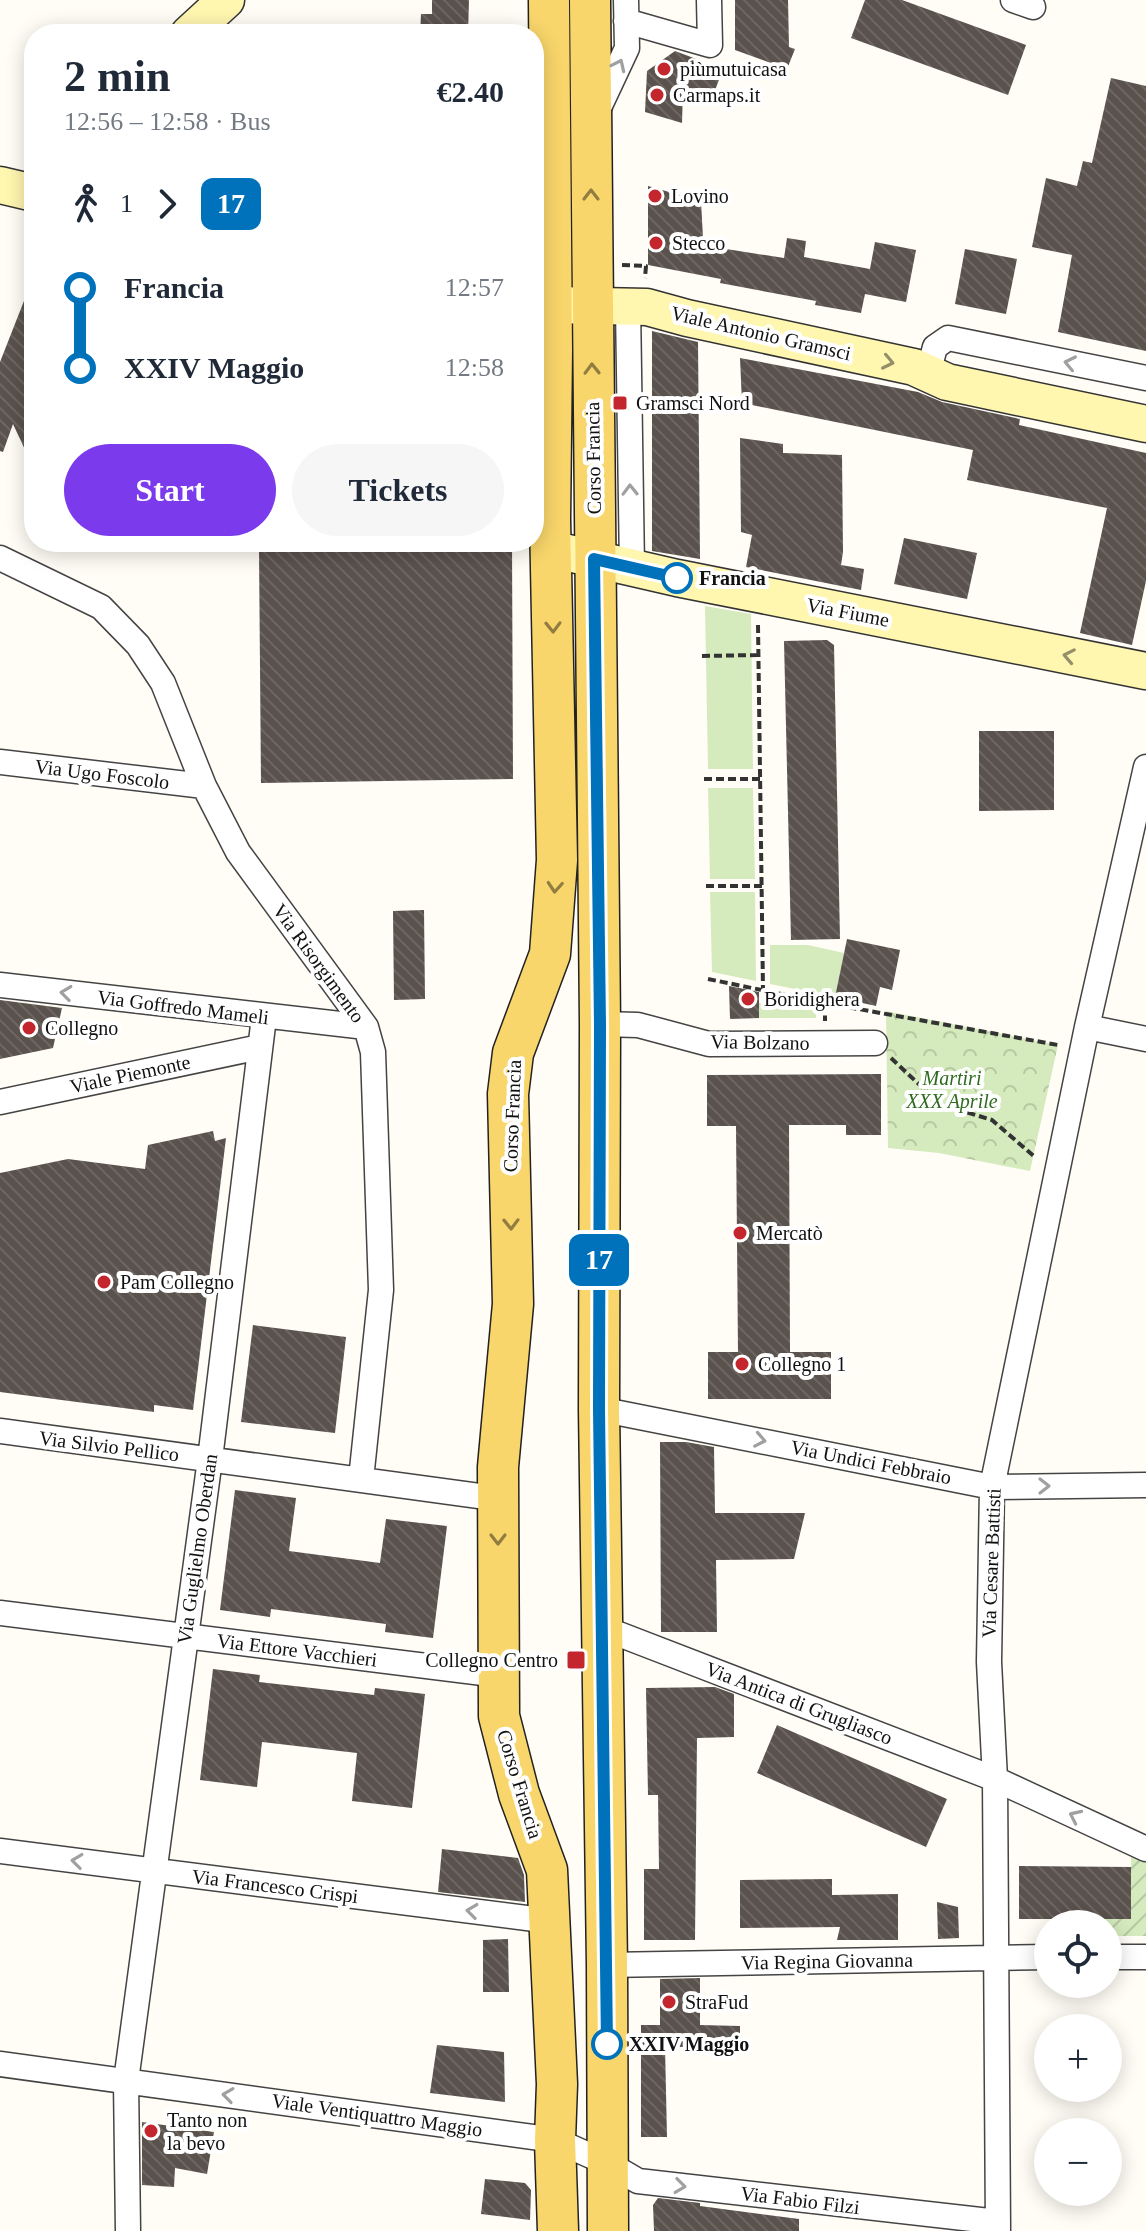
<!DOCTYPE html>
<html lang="en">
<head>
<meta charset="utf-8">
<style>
  body { margin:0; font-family:"Times New Roman",serif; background:#f6f6f7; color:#1f2937; height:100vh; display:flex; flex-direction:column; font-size:30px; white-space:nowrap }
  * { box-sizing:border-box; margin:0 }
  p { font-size:26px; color:#747a83 }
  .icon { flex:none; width:44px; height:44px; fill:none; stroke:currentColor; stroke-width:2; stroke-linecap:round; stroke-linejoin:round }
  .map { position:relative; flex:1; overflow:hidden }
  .drawer { position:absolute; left:24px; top:24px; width:520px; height:528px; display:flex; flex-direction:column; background:#fff; border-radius:32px; box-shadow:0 4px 20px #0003 }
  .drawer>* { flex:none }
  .badge { padding:0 16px; border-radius:12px; font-size:28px; line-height:52px }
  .buttons { position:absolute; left:1034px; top:1910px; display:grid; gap:16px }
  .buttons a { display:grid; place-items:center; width:88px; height:88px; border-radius:50%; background:#fff; box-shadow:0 4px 20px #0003; font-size:40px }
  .map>.badge { position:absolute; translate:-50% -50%; box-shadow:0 0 0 4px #fff }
  .legs { display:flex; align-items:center; gap:12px; height:88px; padding:0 40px; font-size:26px }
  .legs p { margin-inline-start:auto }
  .summary { display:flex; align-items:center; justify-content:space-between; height:136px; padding:0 40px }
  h1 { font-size:44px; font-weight:700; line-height:60px }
  .primary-button { display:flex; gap:16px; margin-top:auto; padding:16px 40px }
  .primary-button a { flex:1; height:92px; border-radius:48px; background:#7c3aed; color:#fff; font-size:32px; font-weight:700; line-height:92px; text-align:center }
  .primary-button a+a { background:#f6f6f7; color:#1f2937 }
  ul { padding:0 40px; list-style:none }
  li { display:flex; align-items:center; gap:28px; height:80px; font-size:30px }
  li i { display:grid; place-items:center; width:12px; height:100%; margin:0 10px; background:currentColor }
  li i::after { content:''; width:20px; height:20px; margin:-10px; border:6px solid; border-radius:50%; background:#fff }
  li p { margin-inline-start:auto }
  li:first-child i { background:linear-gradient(#0000 50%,currentColor 0) }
  li:last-child i { background:linear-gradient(currentColor 50%,#0000 0) }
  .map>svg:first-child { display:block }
  .grass { fill:#d5ebbd }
  .park { fill:url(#park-crowns) }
  .garden { fill:url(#garden-furrows) }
  .building { fill:url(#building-back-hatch) }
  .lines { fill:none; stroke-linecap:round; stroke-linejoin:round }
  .street-casing { stroke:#444; stroke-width:27 }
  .secondary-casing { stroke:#333; stroke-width:39 }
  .primary-casing { stroke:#222; stroke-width:43 }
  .path { stroke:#333; stroke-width:4; stroke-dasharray:8 4; stroke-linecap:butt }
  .street { stroke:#fff; stroke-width:24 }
  .secondary { stroke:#fff6b0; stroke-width:36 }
  .primary { stroke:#f9d66b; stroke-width:40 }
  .oneway { stroke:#a0a0a0 }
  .oneway2 { stroke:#917d42 }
  .oneway3 { stroke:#948f68 }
  .line-1-casing { stroke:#fff; stroke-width:18 }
  .line-1 { stroke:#0072bc; stroke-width:12 }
  .poi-dot { fill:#c4262e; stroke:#fff; stroke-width:3 }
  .stop-1-dot { fill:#fff; stroke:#0072bc; stroke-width:4 }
  .labels { text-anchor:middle; stroke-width:8; stroke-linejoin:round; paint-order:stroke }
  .poi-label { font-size:20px; fill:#111; stroke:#fff; text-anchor:start }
  .street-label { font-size:20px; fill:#111; stroke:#fff }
  .stop-label { font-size:20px; font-weight:bold; fill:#111; stroke:#fff; text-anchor:start }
  .park-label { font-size:20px; font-style:italic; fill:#2f6b1f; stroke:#fff }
</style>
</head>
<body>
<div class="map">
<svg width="1146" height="2231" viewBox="0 0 1146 2231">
  <defs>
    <pattern id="park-crowns" width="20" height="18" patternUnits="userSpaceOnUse" patternTransform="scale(2)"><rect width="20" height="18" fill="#d5ebbd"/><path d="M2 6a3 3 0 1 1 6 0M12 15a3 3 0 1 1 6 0" fill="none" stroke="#b6c8a1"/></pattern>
    <pattern id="garden-furrows" width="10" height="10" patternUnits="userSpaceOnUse" patternTransform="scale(2)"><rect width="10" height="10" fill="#d5ebbd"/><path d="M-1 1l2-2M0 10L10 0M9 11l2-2" fill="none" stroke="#b6c8a1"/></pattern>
    <pattern id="building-back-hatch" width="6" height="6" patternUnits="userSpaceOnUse" patternTransform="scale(2)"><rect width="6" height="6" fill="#5a524d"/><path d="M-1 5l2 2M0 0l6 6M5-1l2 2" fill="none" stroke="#6d6662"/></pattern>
  </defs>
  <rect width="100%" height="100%" fill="#fffdf5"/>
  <path class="grass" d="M705 606 751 614 753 769H708Z
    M708 788H753L755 879H710Z
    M710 892H755L756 981 712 972Z
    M770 945H808L844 953 835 997 770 984Z
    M766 994 817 1004 816 1018H759V1003L766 1004Z"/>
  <path class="park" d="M886 1011 1058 1045 1030 1171 939 1153 888 1148Z"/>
  <path class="garden" d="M1131 1849 1146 1856V1936H1108V1924H1060L1059 1919H1131Z"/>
  <path class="building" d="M432 0H469L468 34H420L421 14H432Z
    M735 0H788L789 47 795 49 787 69 735 50Z
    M865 0H902L1026 45 1008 95 851 38Z
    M675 51 723 69 711 101 683 90 682 123 645 112 647 71Z
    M1111 78 1146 86V351L1058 332 1072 255 1032 247 1046 178 1077 186 1083 161 1092 163Z
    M648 186 701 201 703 238 721 242 720 248 784 258 787 238 806 241 804 257 870 269 875 242 916 250 906 302 865 294 861 313 815 305 816 301 720 283 721 279 648 265Z
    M965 249 1017 259 1006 314 955 304Z
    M33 278H34V469L13 424 3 452 0 451V362Z
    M652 331 698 342 700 559 652 551Z
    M740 358 918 392 942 402 1020 419 1019 425 1146 453V581L1132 645 1080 633 1107 508 967 480 973 450 742 403Z
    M740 438 783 444V453L842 455 843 552 841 565 864 569 861 590 746 567 752 535 741 532Z
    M904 538 977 553 967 599 894 584Z
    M371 542H512L513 779 261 783 259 551 372 550Z
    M827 640 834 645 840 939 791 940 784 641Z
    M979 731H1054V810L979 811Z
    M424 910 425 999 394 1000 393 911Z
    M847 939 900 950 892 990 880 987 876 1006 835 997Z
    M729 986 759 992V1018L730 1019Z
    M0 1000 62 1008 53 1048 0 1059Z
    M881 1074V1135H846V1125H789L790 1352H831V1399H708V1352H738L736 1126H707V1075Z
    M213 1131 215 1141 226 1138 193 1410 154 1405V1412L0 1392V1173L68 1159 145 1169 148 1145Z
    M253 1325 346 1337 335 1433 241 1422Z
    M660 1442H686L714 1447 715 1513H805L794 1559 716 1560 717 1632H661Z
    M235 1490 296 1498 289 1551 380 1563 386 1519 447 1526 433 1638 385 1632 386 1624 271 1609 270 1617 220 1610Z
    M213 1669 260 1675 259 1682 374 1695 375 1688 425 1694 412 1808 352 1801 357 1753 262 1742 257 1787 200 1780Z
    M715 1687 734 1694V1737L697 1738 695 1940H644V1869H659L658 1795H648L646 1688Z
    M777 1725 947 1799 926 1847 757 1773Z
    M442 1849 518 1858 524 1875 525 1902 438 1892Z
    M1019 1866 1131 1867V1919H1019Z
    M832 1879V1895L898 1894V1940H837L840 1927 740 1928V1880Z
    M937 1902 958 1907 959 1938 938 1939Z
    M508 1939 509 1992H483V1940Z
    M700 1978V2025L740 2026V2047H665L667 2137H641V2025H660V1979Z
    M437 2045 504 2052 505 2102 430 2093Z
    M142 2122 214 2132 207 2174 175 2168 174 2187 142 2185Z
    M485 2179 525 2183 531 2190 530 2220 481 2214Z
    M658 2198 700 2203V2206L799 2219V2231H654L653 2205Z"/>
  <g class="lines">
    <g class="street-casing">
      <path id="street" d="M1013 0 1033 7
        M626 21 710 45 709 0
        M597 112 627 48 626 0
        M628 306 632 568
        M928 374 935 347 948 338 1146 378
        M0 558 101 607 138 645 163 683 204 786 238 852 366 1027 373 1052 381 1290 361 1479
        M0 762 204 786
        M0 985 366 1027
        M600 1024 638 1025 709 1044 875 1043
        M1087 1027 1146 1039
        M0 1102 260 1047
        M599 1409 992 1487 1146 1485
        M0 1431 479 1496
        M0 1613 499 1675
        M603 1628 995 1779 1146 1849
        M0 1851 550 1921
        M1108 1957H1146
        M607 1965 1048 1957
        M0 2064 555 2140 607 2163 638 2181 998 2222
        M128 2231 126 2081 210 1459 264 1017
        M998 2231 995 1779 989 1662 992 1487 1087 1027 1146 767"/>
    </g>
    <g class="secondary-casing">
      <path id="secondary" d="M189 34 226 0
        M0 185 34 193
        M534 301 552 305 647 307 687 318 914 367 947 382 1146 424
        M551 549 677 578 1146 671"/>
    </g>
    <g class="primary-casing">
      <path id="primary" d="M549 0 552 350 550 519 557 860 550 954 513 1053 508 1094 513 1304 498 1467 499 1716 519 1794 547 1870 557 2084 555 2140 558 2231
        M590 0 600 1024 599 1409 607 1965 608 2231"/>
    </g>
    <path class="path" d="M622 265 646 266 645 278
      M758 625 763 990
      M702 656 759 655
      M704 779H760
      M706 886H762
      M708 979 825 1003V1021
      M825 1003 1058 1045
      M891 1058 940 1104 992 1120 1036 1158"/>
    <use href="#street" class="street"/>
    <use href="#secondary" class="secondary"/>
    <use href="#primary" class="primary"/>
  </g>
  <defs><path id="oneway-chevron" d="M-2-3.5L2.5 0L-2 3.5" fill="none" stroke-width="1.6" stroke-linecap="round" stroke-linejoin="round" transform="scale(2)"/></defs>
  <g class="oneway">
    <use href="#oneway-chevron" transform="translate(619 65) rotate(-65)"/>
    <use href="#oneway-chevron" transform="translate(1070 363) rotate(-168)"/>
    <use href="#oneway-chevron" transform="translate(630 490) rotate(-91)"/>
    <use href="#oneway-chevron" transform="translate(66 993) rotate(-173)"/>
    <use href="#oneway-chevron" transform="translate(760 1440) rotate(11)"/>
    <use href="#oneway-chevron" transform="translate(1044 1486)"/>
    <use href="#oneway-chevron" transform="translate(1075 1816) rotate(-155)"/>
    <use href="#oneway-chevron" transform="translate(77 1861) rotate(-173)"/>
    <use href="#oneway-chevron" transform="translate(472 1911) rotate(-173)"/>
    <use href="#oneway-chevron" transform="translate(228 2095) rotate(-172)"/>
    <use href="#oneway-chevron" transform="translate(680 2186) rotate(7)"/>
  </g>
  <g class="oneway2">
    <use href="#oneway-chevron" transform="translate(591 195) rotate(-90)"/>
    <use href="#oneway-chevron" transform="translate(592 369) rotate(-91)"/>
    <use href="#oneway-chevron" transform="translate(553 627) rotate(89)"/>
    <use href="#oneway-chevron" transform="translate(555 887) rotate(94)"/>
    <use href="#oneway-chevron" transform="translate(511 1224) rotate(89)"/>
    <use href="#oneway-chevron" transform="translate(498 1539) rotate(90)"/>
  </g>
  <g class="oneway3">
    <use href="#oneway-chevron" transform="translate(888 362) rotate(12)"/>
    <use href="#oneway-chevron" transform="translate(1069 656) rotate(-169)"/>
  </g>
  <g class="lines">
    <g class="line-1-casing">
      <path id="line-1" d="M607 2044 599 1409 600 1024 594 559 677 578"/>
    </g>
    <use href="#line-1" class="line-1"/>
  </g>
  <g class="poi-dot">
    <circle cx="664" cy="69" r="8"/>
    <circle cx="657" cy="95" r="8"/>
    <circle cx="655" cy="196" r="8"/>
    <circle cx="656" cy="243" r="8"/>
    <rect x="612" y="395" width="16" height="16" rx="4"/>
    <circle cx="748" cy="999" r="8"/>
    <circle cx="29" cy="1028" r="8"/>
    <circle cx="740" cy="1233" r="8"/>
    <circle cx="104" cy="1282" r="8"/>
    <circle cx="742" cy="1364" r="8"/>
    <rect x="566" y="1650" width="20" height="20" rx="4"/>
    <circle cx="669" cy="2002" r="8"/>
    <circle cx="151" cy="2131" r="8"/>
  </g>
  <g class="stop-1-dot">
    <circle cx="677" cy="578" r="14"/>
    <circle cx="607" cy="2044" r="14"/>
  </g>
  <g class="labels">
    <g class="poi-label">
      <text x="680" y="76">piùmutuicasa</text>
      <text x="673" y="102">Carmaps.it</text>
      <text x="671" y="203">Lovino</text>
      <text x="672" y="250">Stecco</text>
      <text x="636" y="410">Gramsci Nord</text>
      <text x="764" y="1006">Boridighera</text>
      <text x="45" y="1035">Collegno</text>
      <text x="756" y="1240">Mercatò</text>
      <text x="120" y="1289">Pam Collegno</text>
      <text x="758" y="1371">Collegno 1</text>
      <text x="558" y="1667" text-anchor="end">Collegno Centro</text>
      <text x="685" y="2009">StraFud</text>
      <text x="167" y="2127">Tanto non<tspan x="167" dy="23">la bevo</tspan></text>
    </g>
    <g class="street-label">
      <text transform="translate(761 333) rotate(13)" y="7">Viale Antonio Gramsci</text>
      <text transform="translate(593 458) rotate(-91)" y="7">Corso Francia</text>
      <text transform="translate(848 612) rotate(11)" y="7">Via Fiume</text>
      <text transform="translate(102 774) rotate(7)" y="7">Via Ugo Foscolo</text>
      <text transform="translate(319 963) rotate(54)" y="7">Via Risorgimento</text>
      <text transform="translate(183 1007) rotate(7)" y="7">Via Goffredo Mameli</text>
      <text transform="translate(760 1042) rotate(1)" y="7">Via Bolzano</text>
      <text transform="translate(130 1074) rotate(-12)" y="7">Viale Piemonte</text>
      <text transform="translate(512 1116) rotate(-88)" y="7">Corso Francia</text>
      <text transform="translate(109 1446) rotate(7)" y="7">Via Silvio Pellico</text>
      <text transform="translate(871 1462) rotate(11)" y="7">Via Undici Febbraio</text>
      <text transform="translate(197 1549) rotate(-82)" y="7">Via Guglielmo Oberdan</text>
      <text transform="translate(991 1563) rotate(-88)" y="7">Via Cesare Battisti</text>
      <text transform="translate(297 1650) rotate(7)" y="7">Via Ettore Vacchieri</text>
      <text transform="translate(799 1703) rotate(21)" y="7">Via Antica di Grugliasco</text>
      <text transform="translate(520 1784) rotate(73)" y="7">Corso Francia</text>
      <text transform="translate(275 1886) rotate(7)" y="7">Via Francesco Crispi</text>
      <text transform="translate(827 1961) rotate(-1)" y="7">Via Regina Giovanna</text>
      <text transform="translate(377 2115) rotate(8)" y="7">Viale Ventiquattro Maggio</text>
      <text transform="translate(800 2200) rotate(7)" y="7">Via Fabio Filzi</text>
    </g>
    <g class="stop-label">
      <text x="699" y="585">Francia</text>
      <text x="629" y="2051">XXIV Maggio</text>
    </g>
    <g class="park-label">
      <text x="952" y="1085">Martiri<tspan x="952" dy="23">XXX Aprile</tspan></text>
    </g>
  </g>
</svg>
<div class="buttons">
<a><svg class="icon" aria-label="locate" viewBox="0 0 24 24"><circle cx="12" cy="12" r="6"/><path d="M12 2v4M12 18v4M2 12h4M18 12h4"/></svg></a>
<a>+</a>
<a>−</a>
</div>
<b class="badge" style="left:599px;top:1260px;background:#0072bc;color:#fff">17</b>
<section class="drawer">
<div class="summary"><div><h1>2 min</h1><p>12:56 – 12:58 · Bus</p></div><b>€2.40</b></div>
<div class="legs"><svg class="icon" aria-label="walk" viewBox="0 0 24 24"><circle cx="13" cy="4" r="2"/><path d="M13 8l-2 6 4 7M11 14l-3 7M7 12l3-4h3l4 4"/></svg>1<svg class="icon" aria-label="forward" viewBox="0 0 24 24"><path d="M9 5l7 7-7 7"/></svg><b class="badge" style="background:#0072bc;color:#fff">17</b></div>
<ul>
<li><i style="color:#0072bc"></i><b>Francia</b><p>12:57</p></li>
<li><i style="color:#0072bc"></i><b>XXIV Maggio</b><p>12:58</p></li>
</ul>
<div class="primary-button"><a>Start</a><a>Tickets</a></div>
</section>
</div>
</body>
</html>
